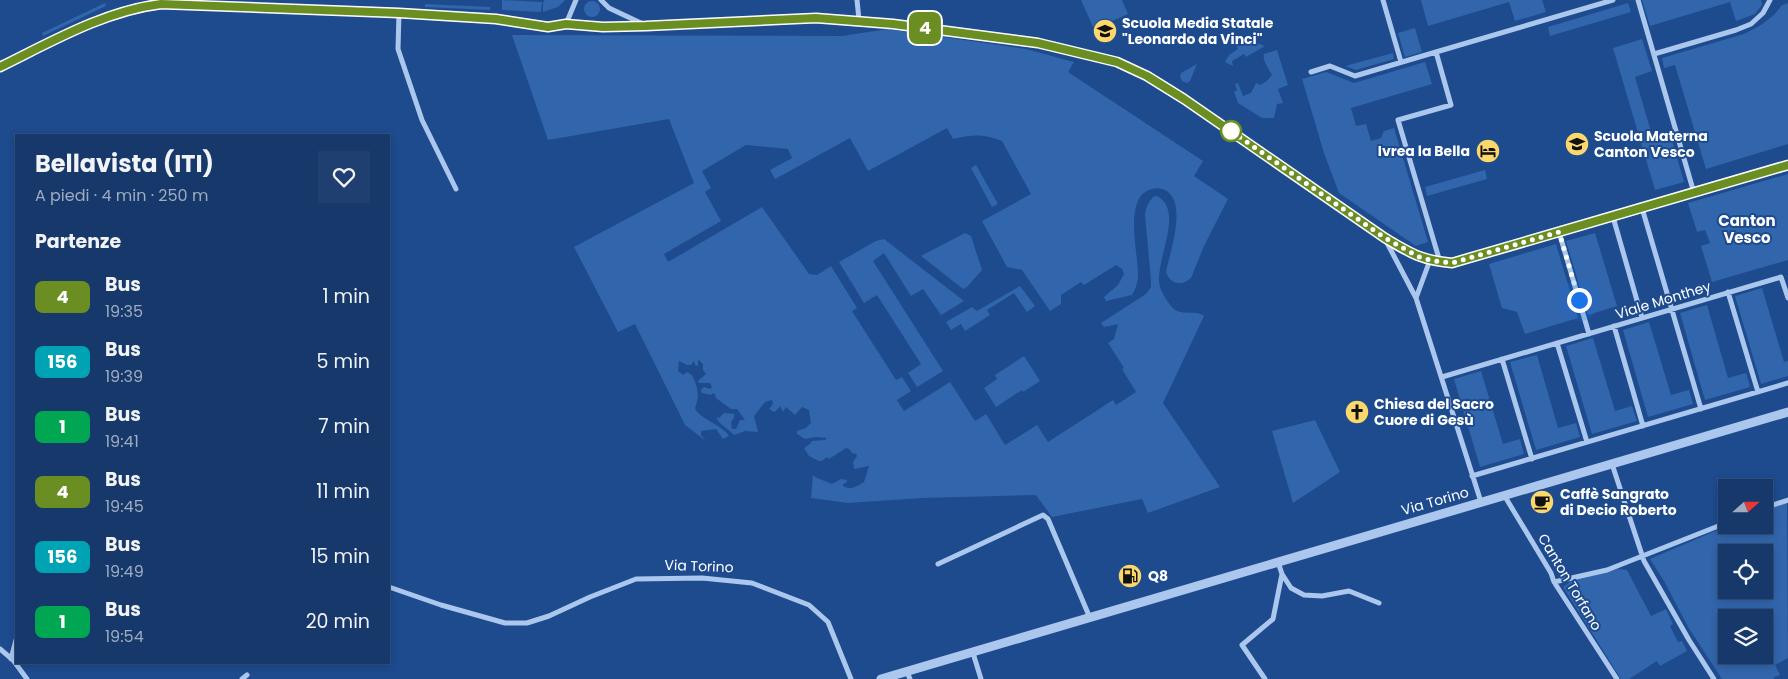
<!DOCTYPE html>
<html lang="it">
<head>
<meta charset="utf-8">
<style>
  body { margin:0; font-family:Poppins,sans-serif; background:#1f3f70; color:#f1f3f6; height:100vh; display:flex; flex-direction:column; font-size:19px; white-space:nowrap }
  * { box-sizing:border-box; margin:0 }
  p { font-size:16px; color:#9eacc1 }
  .icon { flex:none; width:28px; height:28px; fill:none; stroke:currentColor; stroke-width:2; stroke-linecap:round; stroke-linejoin:round }
  .map { position:relative; flex:1; overflow:hidden }
  .side { position:absolute; left:15px; top:134px; width:375px; height:530px; display:flex; flex-direction:column; background:#16386a; border-radius:0px; box-shadow:0 2px 8px #0003,0 0 0 1px #35527e }
  .side>* { flex:none }
  .badge { padding:0 10px; border-radius:8px; font-size:18px; line-height:32px }
  .needle { width:32px; rotate:69deg }
  .tools { position:absolute; left:1718px; top:479px; display:grid; gap:10px }
  .tools a { display:grid; place-items:center; width:55px; height:55px; border-radius:0px; background:#16386a; box-shadow:0 2px 8px #0003,0 0 0 1px #35527e; font-size:25px }
  .you { position:absolute; width:25px; height:25px; margin:-12px; border:4px solid #fff; border-radius:50%; background:#1a73e8; box-shadow:0 0 0 8px #1a73e833 }
  .map>.badge { position:absolute; translate:-50% -50%; box-shadow:0 0 0 2px #fff }
  h2 { padding:0 20px; font-size:19px; line-height:45px }
  .round { display:grid; place-items:center; flex:none; width:52px; height:52px; border-radius:0px; background:#1f3f70 }
  .headline { display:flex; align-items:center; justify-content:space-between; height:85px; padding:0 20px }
  h1 { font-size:24px; font-weight:700; line-height:38px }
  ul { padding:0; list-style:none }
  li { display:flex; align-items:center; gap:15px; height:65px; padding:0 20px }
  li div { flex:1 }
  li b { display:block; font-size:19px }
  li em { font-style:normal }
  li .badge { min-width:55px; font-weight:700; text-align:center }
  .map>svg:first-child { display:block }
  .green { fill:#3165ac; fill-rule:evenodd }
  .lines { fill:none; stroke-linecap:round; stroke-linejoin:round }
  .minor { stroke:#acc7ed; stroke-width:5 }
  .tertiary { stroke:#acc7ed; stroke-width:9 }
  .line-casing { stroke:#fff; stroke-width:11 }
  .line { stroke:#6b8e23; stroke-width:8 }
  .walk { stroke:#fff; stroke-width:5; stroke-dasharray:0 9 }
  .stop-dot { fill:#fff; stroke:#6b8e23; stroke-width:2.5 }
  .labels { text-anchor:middle; stroke-width:4; stroke-linejoin:round; paint-order:stroke }
  .poi-label { font-size:14px; font-weight:bold; fill:#fff; stroke:#1d4b8e; text-anchor:start }
  .street-label { font-size:14px; fill:#fff; stroke:#1d4b8e }
  .neighbourhood-label { font-size:15px; font-weight:bold; fill:#fff; stroke:#1d4b8e }
</style>
</head>
<body>
<div class="map">
<svg width="1788" height="679" viewBox="0 0 1788 679">
  <rect width="100%" height="100%" fill="#1d4b8e"/>
  <path class="green" d="M502 0 542 2 541 12 502 10Z
    M545 0H565L558 7 543 12V2Z
    M1081 0H1122L1128 14 1094 29Z
    M1421 0H1542L1546 12 1515 21 1509 2 1428 26Z
    M1642 0H1761L1762 5 1755 14 1736 21 1730 2 1650 26Z
    M584 9a8 8 0 1 1 16 0a8 8 0 1 1-16 0Z
    M105 3 106 6 43 36 42 33Z
    M1628 3 1631 12 1550 36 1548 27Z
    M1788 3V144L1706 169 1675 65 1664 68 1662 58 1744 34 1761 25 1774 15 1782 5Z
    M425 4 490 7V10L425 7Z
    M1415 28 1422 52 1405 57 1398 33Z
    M888 29 1026 49 1074 62 1068 72 1203 161 1194 176 1228 199 1204 246 1191 278C1181 287 1170 284 1166 272 1170 252 1185 210 1170 194 1166 189 1158 187 1152 189 1123 195 1138 253 1138 274 1138 282 1136 288 1132 295L1106 301 1104 297 1118 285 1124 274 1122 269 1116 265 1084 285 1081 282 1061 295V304L1050 311 1022 270 1007 267 982 221 1031 194 1002 141C983 134 973 134 953 139L947 128 868 171 850 138 775 179 770 170 792 158 788 149 746 145 702 171 711 188 705 192 721 221 664 254 668 262 762 207 809 274 817 275 831 266 857 308 852 311 896 380 902 377 911 391 897 400 904 411 950 382 975 421 986 414 1005 445 1037 425 1048 442 1113 400 1116 405 1136 392 1122 369 1124 368 1108 343 1114 339 1118 324 1104 327 1101 323 1146 294 1151 287V280L1145 215C1146 207 1148 203 1153 197L1157 196C1186 211 1153 263 1160 287 1162 293 1168 303 1172 307 1180 317 1195 309 1204 316L1163 403 1220 487 1148 513 1142 499 1052 517 1036 495 923 498 847 503 811 498 813 475 815 477 832 484 841 479 847 480 846 483 843 484V486C851 491 857 486 864 482L869 466 854 469 853 462 857 456 856 454 852 453 849 449 846 448 829 459 827 457 822 461H819L809 456 804 448 810 444 812 441 825 440 827 438 816 437 805 439 797 434V431L806 428 811 423 809 410 802 407 795 415 786 407 783 412 780 406 776 411 774 412 769 409 773 404 772 400 765 402 754 416 758 432 745 431 734 435C728 428 720 426 716 417L719 418 724 413 734 414V418L731 422 732 429H736L740 420H745L737 409H731L716 398 715 394 713 393 711 395 702 393 701 390 704 387 710 389 712 387 710 383H699L698 381 706 374 703 370V364L698 359V366L695 365 694 361 691 365H687L679 361 678 371 683 375 687 372 692 375C698 388 700 395 695 408 699 419 721 424 729 436L723 439 716 429 701 431V435L706 441 685 425 635 324 618 332 574 247 694 183 669 119 548 140 512 35 842 36Z
    M1642 39 1652 71 1635 77 1654 142 1671 137 1684 182 1655 190 1613 48Z
    M1252 41 1265 46 1246 57 1244 54 1232 61 1233 66 1225 62 1229 55 1238 49 1236 44Z
    M1277 50 1288 85 1278 89 1283 103 1277 104 1274 118H1262L1238 103 1234 92 1237 90 1235 84 1238 83 1243 96 1251 93 1256 83 1260 85 1267 81 1272 75C1269 69 1262 61 1264 54Z
    M1393 53 1394 59 1356 70 1345 66Z
    M1425 62 1432 84 1351 108 1356 126 1366 124 1371 141 1381 138 1384 131 1394 128 1428 242 1416 246 1339 193 1324 153 1302 79 1326 72 1354 83Z
    M1197 64 1190 81 1187 83 1182 81 1180 77 1181 73Z
    M976 165 998 204 992 207 971 168Z
    M1485 170 1487 179 1427 196 1425 187Z
    M1788 174V260L1712 282 1701 246 1710 243 1705 230 1697 232 1688 203Z
    M965 233 971 236 982 270 967 287 963 289 921 256Z
    M1595 233 1617 306 1588 315 1566 241Z
    M884 239 964 301 941 315 923 289 911 296 884 253 873 261 943 371 917 387 908 373 921 364 877 295 864 303 839 262 876 241Z
    M1556 244 1578 318 1525 334 1517 312 1502 308 1489 264Z
    M1020 286 1035 306 1027 312 1014 293 987 310 990 315 965 331 961 324 951 330 946 322 972 307 977 311Z
    M1762 288 1784 362 1788 361V376L1761 384 1735 296Z
    M1707 305 1728 378 1746 373 1750 387 1705 400 1680 313Z
    M1649 322 1671 395 1689 390 1693 404 1648 417 1623 330Z
    M1593 338 1615 411 1632 406 1637 421 1592 434 1566 346Z
    M1537 355 1558 428 1576 423 1580 437 1536 450 1510 362Z
    M1024 356 1040 381 1023 392 1022 390 996 407 984 388 997 379 995 375Z
    M1481 371 1503 444 1520 439 1524 454 1480 467 1454 379Z
    M1315 420 1340 472 1293 503 1272 431Z
    M1787 502 1788 658 1775 665 1780 675 1774 677V679H1722L1688 627 1664 581 1650 559 1729 525H1764V511ZM1726 552H1764V590H1726ZM1726 618H1764V655H1726Z
    M1618 569 1627 570 1651 616 1666 609 1673 624 1670 626 1678 642 1682 641 1687 651 1660 666 1657 661 1629 679H1621L1563 587 1573 580Z"/>
  <g class="lines">
    <path class="minor" d="M601 0 609 8 643 24
      M857 0 859 20
      M1383 0 1401 62
      M1638 0 1694 193
      M399 13 398 49 422 120 456 189
      M566 24 576 0
      M1654 54 1736 30 1751 24 1763 13 1770 0
      M0 67C51 42 104 11 161 4L399 13 496 19 549 27 566 24 603 27 646 26 816 18 893 24 1039 43 1117 62 1147 76 1184 99 1385 238C1412 254 1421 260 1452 263L1788 165
      M1311 72 1330 66 1355 76 1436 52
      M1642 208 1701 409
      M1613 217 1642 318
      M1559 232 1589 334
      M1385 239 1416 298 1481 502
      M1440 262 1398 120 1451 105 1436 52 1613 0
      M1728 292 1758 392
      M1416 298 1430 260
      M1614 326 1643 426
      M1557 343 1587 442
      M1502 359 1532 459
      M1442 377 1781 277 1788 298
      M1612 464 1644 561 1689 640 1714 679
      M1472 476 1788 383
      M1504 495 1551 573 1554 582 1617 679
      M1764 508 1788 500
      M938 564 1043 515 1048 519 1090 618
      M1282 574 1291 588 1304 595 1322 596 1349 591 1379 603
      M1554 582 1607 570 1726 523
      M389 587 441 605 505 623H527L549 616 590 597 636 579 702 578 752 583 809 605 828 622 851 679
      M16 640 11 659 16 653
      M0 649 13 660 27 679
      M973 653 981 679
      M907 672 910 679
      M242 679 247 675
      M1265 679 1242 645 1273 619 1282 574 1278 562"/>
    <path class="tertiary" d="M881 679 1788 412"/>
  </g>
  <g class="lines">
    <g class="line-casing">
      <path id="line" d="M0 67C51 42 104 11 161 4L399 13 496 19 548 27 566 24 603 27 646 26 816 18 893 24 1038 43 1117 62 1147 76 1184 99 1385 238C1412 254 1421 260 1452 263L1788 165"/>
    </g>
    <use href="#line" class="line"/>
    <path class="walk" d="M1231 131 1228 129 1385 238 1419 257 1434 261 1452 263 1559 232 1579 300"/>
  </g>
  <defs>
    <g id="school-disc" transform="scale(1.25)"><circle r="9.5" fill="#fcd76b" stroke="#1d4b8e"/><path d="M0-5L7-2L0 1L-7-2ZM-4 1L0 2.5L4 1V4Q0 6-4 4Z" fill="#111"/></g>
    <g id="hotel-disc" transform="scale(1.25)"><circle r="9.5" fill="#fcd76b" stroke="#1d4b8e"/><path d="M-6-4.5h1.5V1H6V5H4.5V3h-9V5H-6ZM-4 0a1.8 1.8 0 1 1 3.6 0ZM.5 0V-2.5h3Q6-2.5 6 0Z" fill="#111"/></g>
    <g id="church-disc" transform="scale(1.25)"><circle r="9.5" fill="#fcd76b" stroke="#1d4b8e"/><path d="M-1.2-6h2.4v3.5h3.3v2.4h-3.3V6h-2.4V-.1h-3.3v-2.4h3.3Z" fill="#111"/></g>
    <g id="cafe-disc" transform="scale(1.25)"><circle r="9.5" fill="#fcd76b" stroke="#1d4b8e"/><path d="M-5.5-4.5H6V0H3Q3 3.5 0 3.5H-2.5Q-5.5 3.5-5.5 0ZM3-3.2v2h1.7v-2ZM-6 4.5H4V6H-6Z" fill="#111"/></g>
    <g id="fuel-disc" transform="scale(1.25)"><circle r="9.5" fill="#fcd76b" stroke="#1d4b8e"/><path d="M-5.5-6h7V0h2V4h1.3V-2.5L3-4.5l.8-.8L6-3V5H2.5V1h-1V6h-7ZM-4.2-4.7v3.2H.2V-4.7Z" fill="#111"/></g>
  </defs>
  <g fill-rule="evenodd">
    <use href="#school-disc" x="1105" y="31"/>
    <use href="#school-disc" x="1577" y="144"/>
    <use href="#hotel-disc" x="1488" y="151"/>
    <use href="#church-disc" x="1357" y="412"/>
    <use href="#cafe-disc" x="1542" y="502"/>
    <use href="#fuel-disc" x="1130" y="576"/>
  </g>
  <circle class="stop-dot" cx="1231" cy="131" r="10"/>
  <g class="labels">
    <g class="poi-label">
      <text x="1122" y="28">Scuola Media Statale<tspan x="1122" dy="16">"Leonardo da Vinci"</tspan></text>
      <text x="1594" y="141">Scuola Materna<tspan x="1594" dy="16">Canton Vesco</tspan></text>
      <text x="1470" y="156" text-anchor="end">Ivrea la Bella</text>
      <text x="1374" y="409">Chiesa del Sacro<tspan x="1374" dy="16">Cuore di Gesù</tspan></text>
      <text x="1560" y="499">Caffè Sangrato<tspan x="1560" dy="16">di Decio Roberto</tspan></text>
      <text x="1148" y="581">Q8</text>
    </g>
    <g class="street-label">
      <text transform="translate(1663 300) rotate(-17)" y="5">Viale Monthey</text>
      <text transform="translate(1435 501) rotate(-16)" y="5">Via Torino</text>
      <text transform="translate(699 566) rotate(2)" y="5">Via Torino</text>
      <text transform="translate(1570 582) rotate(59)" y="5">Canton Torfano</text>
    </g>
    <g class="neighbourhood-label">
      <text x="1747" y="226">Canton<tspan x="1747" dy="17">Vesco</tspan></text>
    </g>
  </g>
</svg>
<div class="tools">
<a><svg class="needle" viewBox="-14 -14 28 28"><path d="M0-13l5 13h-10z" fill="#e53935"/><path d="M0 13l5-13h-10z" fill="#9eacc1"/></svg></a>
<a><svg class="icon" aria-label="locate" viewBox="0 0 24 24"><circle cx="12" cy="12" r="6"/><path d="M12 2v4M12 18v4M2 12h4M18 12h4"/></svg></a>
<a><svg class="icon" aria-label="layers" viewBox="0 0 24 24"><path d="M12 4l9 5-9 5-9-5zM3 14l9 5 9-5"/></svg></a>
</div>
<div class="you" style="left:1579px;top:300px"></div>
<b class="badge" style="left:925px;top:28px;background:#6b8e23;color:#fff">4</b>
<section class="side">
<div class="headline"><div><h1>Bellavista (ITI)</h1><p>A piedi · 4 min · 250 m</p></div><a class="round"><svg class="icon" aria-label="heart" viewBox="0 0 24 24"><path d="M12 20l-8-8c-3-5 5-10 8-4 3-6 11-1 8 4z"/></svg></a></div>
<h2>Partenze</h2>
<ul>
<li><span class="badge" style="background:#6b8e23;color:#fff">4</span><div><b>Bus</b><p>19:35</p></div><em>1 min</em></li>
<li><span class="badge" style="background:#00a3b4;color:#fff">156</span><div><b>Bus</b><p>19:39</p></div><em>5 min</em></li>
<li><span class="badge" style="background:#00a651;color:#fff">1</span><div><b>Bus</b><p>19:41</p></div><em>7 min</em></li>
<li><span class="badge" style="background:#6b8e23;color:#fff">4</span><div><b>Bus</b><p>19:45</p></div><em>11 min</em></li>
<li><span class="badge" style="background:#00a3b4;color:#fff">156</span><div><b>Bus</b><p>19:49</p></div><em>15 min</em></li>
<li><span class="badge" style="background:#00a651;color:#fff">1</span><div><b>Bus</b><p>19:54</p></div><em>20 min</em></li>
</ul>
</section>
</div>
</body>
</html>
